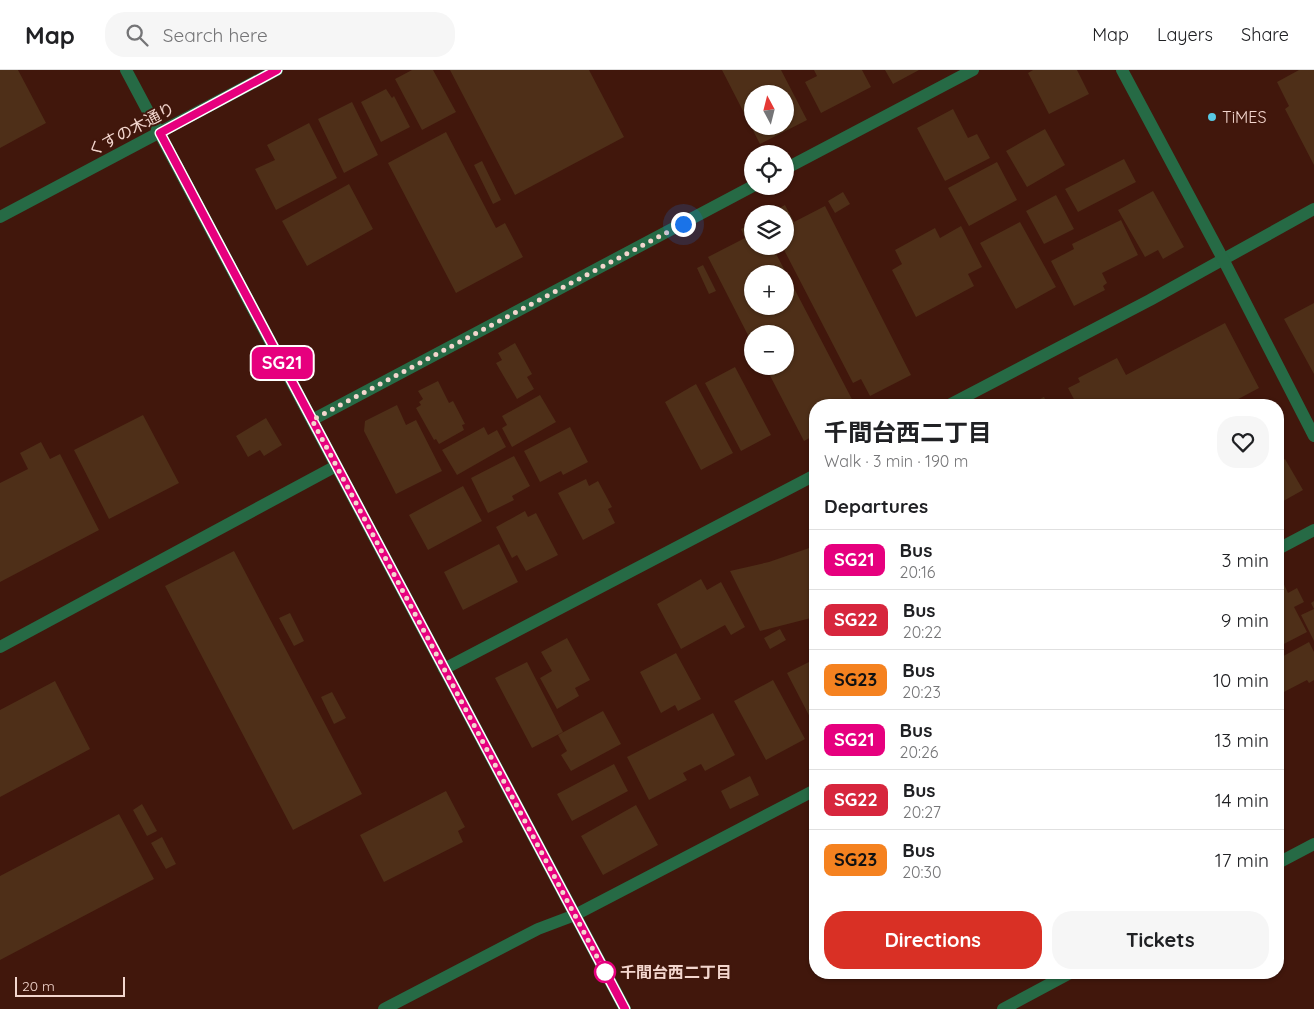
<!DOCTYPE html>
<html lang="en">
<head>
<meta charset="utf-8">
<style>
  body { margin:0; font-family:Quicksand,"Noto Sans JP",sans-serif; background:#f6f6f6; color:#202124; height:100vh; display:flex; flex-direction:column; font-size:19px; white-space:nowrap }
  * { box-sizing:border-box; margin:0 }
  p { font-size:16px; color:#757577 }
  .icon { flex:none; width:28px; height:28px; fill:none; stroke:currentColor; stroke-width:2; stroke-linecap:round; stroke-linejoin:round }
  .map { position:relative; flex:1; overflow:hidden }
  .side { position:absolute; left:809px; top:329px; width:475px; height:580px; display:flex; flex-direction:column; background:#fff; border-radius:20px; box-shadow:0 1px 4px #0004 }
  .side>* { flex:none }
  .badge { padding:0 10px; border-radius:8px; font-size:18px; line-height:32px }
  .needle { width:32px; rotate:353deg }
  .fabs { position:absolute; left:744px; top:15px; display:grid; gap:10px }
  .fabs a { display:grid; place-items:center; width:50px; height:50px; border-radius:50%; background:#fff; box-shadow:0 1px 4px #0004; font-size:25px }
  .scale { position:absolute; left:15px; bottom:12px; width:110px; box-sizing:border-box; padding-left:5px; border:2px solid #f3d6ce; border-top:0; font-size:14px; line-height:18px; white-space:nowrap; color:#f3d6ce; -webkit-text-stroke:4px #41170c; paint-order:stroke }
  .you { position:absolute; width:25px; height:25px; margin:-12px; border:4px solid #fff; border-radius:50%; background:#1a73e8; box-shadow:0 0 0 8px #1a73e833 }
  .map>.badge { position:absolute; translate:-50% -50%; box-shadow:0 0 0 2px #fff }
  h2 { padding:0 15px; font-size:19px; line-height:45px }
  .round { display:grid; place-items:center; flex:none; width:52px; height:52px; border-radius:20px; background:#f6f6f6 }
  .head { display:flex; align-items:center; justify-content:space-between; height:85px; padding:0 15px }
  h1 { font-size:24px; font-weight:700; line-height:38px }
  .primary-button { display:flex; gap:10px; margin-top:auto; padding:10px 15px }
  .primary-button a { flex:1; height:58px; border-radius:20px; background:#d93025; color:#fff; font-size:20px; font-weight:700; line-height:58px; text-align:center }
  .primary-button a+a { background:#f6f6f6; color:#202124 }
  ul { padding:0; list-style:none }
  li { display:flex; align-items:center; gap:15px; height:60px; padding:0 15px; border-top:1px solid #e0e0e0 }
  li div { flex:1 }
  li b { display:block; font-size:19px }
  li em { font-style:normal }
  li .badge { min-width:55px; font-weight:700; text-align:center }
  header { display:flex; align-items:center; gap:30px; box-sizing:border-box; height:70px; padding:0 25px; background:#fff; border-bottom:1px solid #e0e0e0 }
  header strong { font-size:24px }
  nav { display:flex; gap:28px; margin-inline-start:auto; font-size:18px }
  .search { width:350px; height:45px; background:#f6f6f6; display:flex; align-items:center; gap:12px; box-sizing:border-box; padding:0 18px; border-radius:20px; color:#757577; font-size:19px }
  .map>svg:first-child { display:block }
  .building { fill:#4e2f18; fill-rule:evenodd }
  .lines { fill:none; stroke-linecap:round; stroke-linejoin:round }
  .minor { stroke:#266a45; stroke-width:12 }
  .tertiary { stroke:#266a45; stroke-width:12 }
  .line-casing { stroke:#fff; stroke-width:11 }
  .line { stroke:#e6007e; stroke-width:8 }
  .walk { stroke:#f3d6ce; stroke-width:5; stroke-dasharray:0 9 }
  .poi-dot { fill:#58c9e4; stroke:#41170c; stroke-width:2 }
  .stop-dot { fill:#fff; stroke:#e6007e; stroke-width:2.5 }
  .labels { text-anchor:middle; stroke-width:4; stroke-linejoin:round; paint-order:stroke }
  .poi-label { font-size:16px; fill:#f3d6ce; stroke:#41170c; text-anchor:start }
  .street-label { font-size:16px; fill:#f3d6ce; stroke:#41170c }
  .stop-label { font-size:16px; font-weight:bold; fill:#f3d6ce; stroke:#41170c; text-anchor:start }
</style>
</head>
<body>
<header>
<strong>Map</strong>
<div class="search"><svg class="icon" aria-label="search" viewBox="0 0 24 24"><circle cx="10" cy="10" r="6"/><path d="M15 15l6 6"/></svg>Search here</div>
<nav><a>Map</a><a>Layers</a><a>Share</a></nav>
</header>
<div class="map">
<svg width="1314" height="939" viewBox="0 0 1314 939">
  <rect width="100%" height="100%" fill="#41170c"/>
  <path class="building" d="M0 0H18L46 53 0 78Z
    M412 0H433L456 42 422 60 395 9Z
    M450 0H589L624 67 515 125Z
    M722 0H781L807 50 760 74ZM752 24H785V56H752Z
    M814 0H862L871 17 821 43 805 12 817 6Z
    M885 0H919L893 14Z
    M1033 0H1077L1089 24 1049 44 1028 3Z
    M1299 0H1314V95L1285 39 1289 36 1277 12Z
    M386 19 392 28 394 26 410 57 381 72 361 32Z
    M352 32 378 85 344 103 318 49Z
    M953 39 968 68 977 64 990 88 945 111 917 58Z
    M309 53 337 108 276 140 255 99 275 90 267 75Z
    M1045 59 1065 95 1027 117 1006 81Z
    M446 62 496 158 505 153 523 187 456 223 388 93Z
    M1124 89 1136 112 1078 142 1065 119Z
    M482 91 501 130 493 134 474 95Z
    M997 92 1017 130 969 156 948 118Z
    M349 114 373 159 307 196 282 151Z
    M1153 121 1184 177 1163 189 1158 180 1145 187 1118 140Z
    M843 122 850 134 835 143 828 131Z
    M1056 125 1074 159 1044 174 1026 141Z
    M785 135 794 152 825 136 911 305 870 326 861 309 853 313 782 176H785V144H768Z
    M1121 150 1138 185 1102 203 1107 213 1103 216 1105 220 1074 236 1051 191 1074 179 1072 174Z
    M1020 152 1056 217 1016 239 980 173Z
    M752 154V176H772L855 335H815V365L804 371 765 296H785V264H752V273L708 187 745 168 741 159ZM752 204H785V236H752Z
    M961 156 982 197 968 204 974 216 916 247 892 200 902 194 895 180 935 158 940 168Z
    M703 195 716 221 709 224 697 198Z
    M1314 233V304L1284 249Z
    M1225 253 1259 318 1227 335H1077L1068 318 1080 312 1078 308 1117 288 1126 305Z
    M515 273 532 304 527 307 534 319 517 329 496 293 502 290 498 283Z
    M735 297 771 365 741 381 705 313Z
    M438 311 449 333 453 331 465 354 462 355 464 360 439 374 436 369 434 370 416 338 421 335 419 332 423 329 418 321Z
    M696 314 733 383 701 400 665 332Z
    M540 325 556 352 512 377 502 358 507 355 502 346Z
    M1044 327 1048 335H1028Z
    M1264 329 1268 335H1253Z
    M397 335 406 355 416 350 442 401 396 424 364 361 365 351Z
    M143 345 179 413 109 449 74 380Z
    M266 348 282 375 264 386 260 380 248 387 236 366Z
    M484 357 488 365 497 360 506 377 457 405 442 380Z
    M570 357 588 392 563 405 561 401 540 412 524 381Z
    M41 372 50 389 60 384 99 460 0 512V413L28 399 20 383Z
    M514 386 530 416 512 426 514 430 488 443 471 408Z
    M1285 389 1303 420 1278 434V393Z
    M586 409 589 416 598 411 612 437 608 439 615 453 583 470 558 423Z
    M463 416 482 451 428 480 409 445Z
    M525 441 528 447 536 443 558 485 526 501 517 485 512 488 496 457Z
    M499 474 518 512 463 540 444 502Z
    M815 476V547L760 561 730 501 769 492Z
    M234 481 362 724 293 760 165 516Z
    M1281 508 1288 523 1297 518 1304 532 1294 537 1307 562 1278 577V510Z
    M701 509 707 520 721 512 745 557 731 565 725 555 681 579 657 534Z
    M1314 531V571L1301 545 1314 539 1311 533Z
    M290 543 304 571 294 576 279 548Z
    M780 559 786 570 770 579 764 568Z
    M567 568 590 610 575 618 579 626 557 639 540 608 552 601 541 582Z
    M1309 572 1314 582V610L1309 613 1307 610 1280 624 1278 620V589Z
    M676 583 701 629 678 641 675 635 661 643 640 602Z
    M815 589V657L787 603Z
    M527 592 563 662 532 678 495 608Z
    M773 610 805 669 766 690 734 631Z
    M55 611 90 679 0 727V640Z
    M332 622 346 648 334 654 321 627Z
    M603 641 621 674 571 701 561 685 567 681 558 665Z
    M713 643 735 685 705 701 701 694 683 703 687 710 649 730 627 687Z
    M614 694 628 721 572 751 557 724Z
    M750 706 759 725 730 739 721 721Z
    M446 721 465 757 458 761 463 772 384 812 360 765Z
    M142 734 157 761 147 766 133 740Z
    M636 735 658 775 603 805 581 766Z
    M119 744 154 809 0 890V806Z
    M162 767 176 794 166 799 151 773Z"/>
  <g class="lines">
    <path class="minor" d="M949 335 1150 230 1314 139
      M1278 479 1314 460
      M0 577 336 396
      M444 599 815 405
      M1278 793 1314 774
      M384 939 538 859 575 845 815 720
      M1003 939 1072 902"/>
    <path class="tertiary" d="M126 0 625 939
      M1122 0 1223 189 1314 366
      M785 99 973 0
      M0 147 277 0
      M312 350 753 116"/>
  </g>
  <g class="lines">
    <g class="line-casing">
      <path id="line" d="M277 0 160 63 625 939"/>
    </g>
    <use href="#line" class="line"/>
    <path class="walk" d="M605 902 312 350 683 154"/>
  </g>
  <circle class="poi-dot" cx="1212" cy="47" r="5"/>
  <circle class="stop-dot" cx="605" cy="902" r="10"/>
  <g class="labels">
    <g class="poi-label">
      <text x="1222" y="53">TiMES</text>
    </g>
    <g class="street-label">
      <text transform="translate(131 59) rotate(-28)" y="6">くすの木通り</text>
    </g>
    <g class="stop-label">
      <text x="620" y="908">千間台西二丁目</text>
    </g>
  </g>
</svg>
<div class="fabs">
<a><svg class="needle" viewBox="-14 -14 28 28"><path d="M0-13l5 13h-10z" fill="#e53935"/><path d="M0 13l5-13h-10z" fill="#757577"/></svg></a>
<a><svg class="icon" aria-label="locate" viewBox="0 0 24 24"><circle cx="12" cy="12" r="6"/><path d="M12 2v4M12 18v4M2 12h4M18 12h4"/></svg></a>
<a><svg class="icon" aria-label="layers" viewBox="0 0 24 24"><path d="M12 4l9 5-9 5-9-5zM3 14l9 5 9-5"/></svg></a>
<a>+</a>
<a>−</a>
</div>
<div class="scale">20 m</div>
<div class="you" style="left:683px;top:154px"></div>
<b class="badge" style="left:282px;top:293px;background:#e6007e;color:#fff">SG21</b>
<section class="side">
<div class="head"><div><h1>千間台西二丁目</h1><p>Walk · 3 min · 190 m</p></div><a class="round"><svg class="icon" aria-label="heart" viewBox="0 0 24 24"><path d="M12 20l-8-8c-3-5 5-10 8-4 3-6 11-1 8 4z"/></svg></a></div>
<h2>Departures</h2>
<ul>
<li><span class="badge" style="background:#e6007e;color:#fff">SG21</span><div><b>Bus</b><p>20:16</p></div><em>3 min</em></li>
<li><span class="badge" style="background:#d7263d;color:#fff">SG22</span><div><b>Bus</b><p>20:22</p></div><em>9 min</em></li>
<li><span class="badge" style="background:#f58220;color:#111">SG23</span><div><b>Bus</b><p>20:23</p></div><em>10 min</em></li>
<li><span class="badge" style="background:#e6007e;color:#fff">SG21</span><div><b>Bus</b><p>20:26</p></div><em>13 min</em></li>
<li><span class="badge" style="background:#d7263d;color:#fff">SG22</span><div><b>Bus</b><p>20:27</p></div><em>14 min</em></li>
<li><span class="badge" style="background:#f58220;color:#111">SG23</span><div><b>Bus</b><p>20:30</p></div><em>17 min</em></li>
</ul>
<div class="primary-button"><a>Directions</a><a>Tickets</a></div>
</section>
</div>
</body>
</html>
